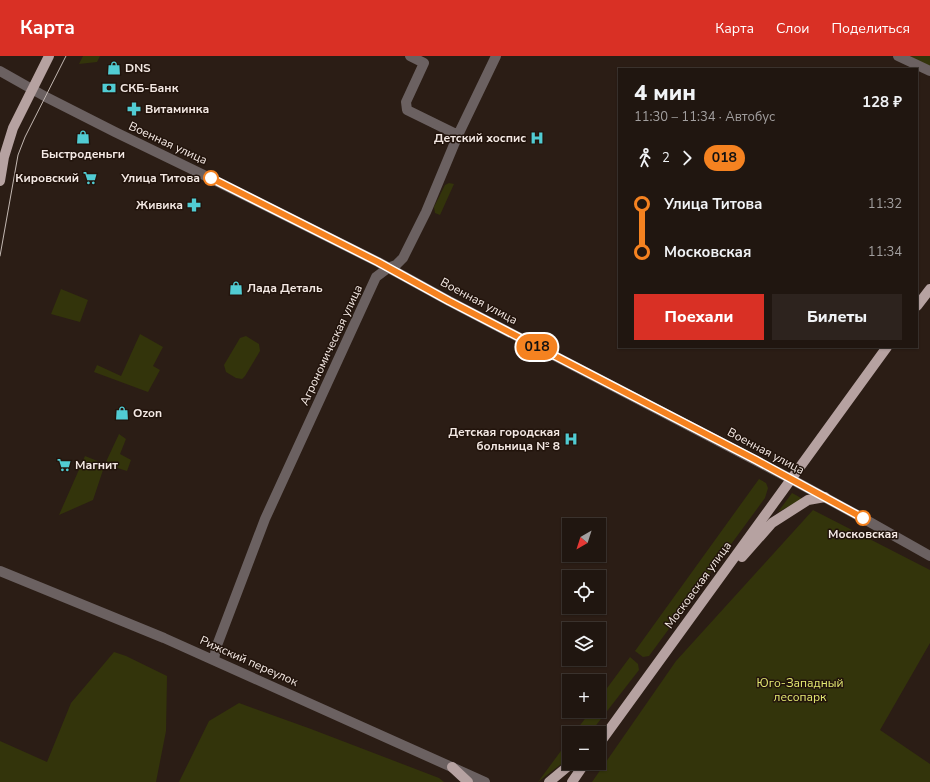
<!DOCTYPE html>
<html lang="ru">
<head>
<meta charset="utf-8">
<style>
  body { margin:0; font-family:"Nunito Sans",sans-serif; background:#2d231e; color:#f1f3f6; height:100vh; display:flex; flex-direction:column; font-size:15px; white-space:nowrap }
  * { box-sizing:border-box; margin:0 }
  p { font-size:13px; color:#a29f9f }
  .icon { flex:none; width:22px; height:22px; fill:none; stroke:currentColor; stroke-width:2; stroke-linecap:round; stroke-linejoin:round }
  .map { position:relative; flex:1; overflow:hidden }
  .details { position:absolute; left:618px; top:12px; width:300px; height:280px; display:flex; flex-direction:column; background:#201610; border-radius:0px; box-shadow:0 1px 3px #0004,0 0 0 1px #3d3530 }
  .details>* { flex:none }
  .badge { padding:0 8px; border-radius:13px; font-size:14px; line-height:26px }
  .needle { width:26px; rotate:219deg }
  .fabs { position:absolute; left:562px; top:462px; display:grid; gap:8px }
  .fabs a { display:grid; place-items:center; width:44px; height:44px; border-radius:0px; background:#201610; box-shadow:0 1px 3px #0004,0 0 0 1px #3d3530; font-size:20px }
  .map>.badge { position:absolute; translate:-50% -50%; box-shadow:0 0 0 2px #fff }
  .legs { display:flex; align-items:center; gap:6px; height:44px; padding:0 16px; font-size:13px }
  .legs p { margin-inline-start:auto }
  .headline { display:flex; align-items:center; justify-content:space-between; height:68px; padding:0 16px }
  h1 { font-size:22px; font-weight:800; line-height:30px }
  .button { display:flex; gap:8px; margin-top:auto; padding:8px 16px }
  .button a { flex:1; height:46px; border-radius:0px; background:#d93025; color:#fff; font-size:16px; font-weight:800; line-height:46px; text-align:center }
  .button a+a { background:#2d231e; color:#f1f3f6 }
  ul { padding:0 16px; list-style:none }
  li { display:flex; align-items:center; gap:14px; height:48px; font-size:15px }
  li i { display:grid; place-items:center; width:6px; height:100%; margin:0 5px; background:currentColor }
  li i::after { content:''; width:10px; height:10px; margin:-5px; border:3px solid; border-radius:50%; background:#201610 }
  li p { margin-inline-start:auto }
  li:first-child i { background:linear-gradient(#0000 50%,currentColor 0) }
  li:last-child i { background:linear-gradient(currentColor 50%,#0000 0) }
  header { display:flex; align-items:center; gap:24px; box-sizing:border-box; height:56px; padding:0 20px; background:#d93025; color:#fff }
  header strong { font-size:19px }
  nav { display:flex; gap:22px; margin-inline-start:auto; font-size:14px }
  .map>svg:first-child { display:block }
  .green { fill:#33340b }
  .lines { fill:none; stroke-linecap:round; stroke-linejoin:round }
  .minor { stroke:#6b6161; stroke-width:10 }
  .major { stroke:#b6a2a1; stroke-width:10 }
  .tram { stroke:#c3b8b2; stroke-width:1 }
  .line-1-casing { stroke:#fff; stroke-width:9 }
  .line-1 { stroke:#f58220; stroke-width:6 }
  .stop-1-dot { fill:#fff; stroke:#f58220; stroke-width:2 }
  .labels { text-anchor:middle; stroke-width:3; stroke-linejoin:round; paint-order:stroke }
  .poi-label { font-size:12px; font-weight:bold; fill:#f4e9e4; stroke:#22140c; text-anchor:start }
  .street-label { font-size:12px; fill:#f4e9e4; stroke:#22140c }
  .stop-label { font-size:12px; font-weight:bold; fill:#f4e9e4; stroke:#22140c; text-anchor:end }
  .park-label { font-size:12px; fill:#e4e972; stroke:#22140c }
</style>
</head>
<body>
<header>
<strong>Карта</strong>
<nav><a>Карта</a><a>Слои</a><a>Поделиться</a></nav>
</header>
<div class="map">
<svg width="930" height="726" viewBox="0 0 930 726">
  <rect width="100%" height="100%" fill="#2b1d15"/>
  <path class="green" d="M83 0H100L97 6 79 8Z
    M909 0H930V10Z
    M449 127 454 128 440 159 435 157 434 151 445 129Z
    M61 233 88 244 80 266 51 258Z
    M140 278 163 291 153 310 160 314 148 336 94 316 97 309 121 320Z
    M246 280 259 288 260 295 245 320 242 323 236 322 226 316 224 309 240 282Z
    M119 378 126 383 120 398 131 404 127 415 105 408 93 444 59 459 85 400 105 408Z
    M759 423 766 427 768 432 765 442 649 600 643 601 635 595Z
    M792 437 803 443 778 456Z
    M813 454 930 514V587L880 674 930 708V726H592L676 605Z
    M114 596 126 600 167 620 166 675 156 726H0V685L47 706 71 647Z
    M630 601 638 608 639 614 590 677H574L591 655H599V643Z
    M239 647 311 673 439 722 444 726H179L209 665Z
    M569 684V702L538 726Z"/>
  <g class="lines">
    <path class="minor" d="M410 0 424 7 406 46 407 54 458 79
      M898 0 930 15
      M0 15 46 41 115 76 210 122 378 206 449 245 791 423 859 460 930 500
      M0 515 164 582 485 726
      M214 604 216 592 265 463 376 221 388 212 396 209 403 202 426 156 458 79 496 0"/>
    <path class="major" d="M0 125 4 101 13 72 49 0
      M917 250 930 233
      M742 501 772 467 808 444 825 441
      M599 688 887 291
      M452 711 468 726
      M549 726 572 707
      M572 726 585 707"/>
    <path class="tram" d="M0 200 18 99 25 81 66 0"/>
  </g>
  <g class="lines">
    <g class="line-1-casing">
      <path id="line-1" d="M211 122 378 206 449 245 756 404 863 462"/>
    </g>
    <use href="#line-1" class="line-1"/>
  </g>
  <defs>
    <g id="shop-bare" transform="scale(1.08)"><path d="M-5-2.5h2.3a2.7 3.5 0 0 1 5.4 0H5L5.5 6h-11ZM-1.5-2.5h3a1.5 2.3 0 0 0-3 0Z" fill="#51ccd3" stroke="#22140c" stroke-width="2.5" paint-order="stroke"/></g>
    <g id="bank-bare" transform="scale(1.08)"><path d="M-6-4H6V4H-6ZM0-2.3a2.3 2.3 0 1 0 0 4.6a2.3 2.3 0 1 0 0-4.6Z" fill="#51ccd3" stroke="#22140c" stroke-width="2.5" paint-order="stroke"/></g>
    <g id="pharmacy-bare" transform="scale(1.08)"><path d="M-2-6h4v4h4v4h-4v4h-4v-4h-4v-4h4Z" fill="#51ccd3" stroke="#22140c" stroke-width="2.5" paint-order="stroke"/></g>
    <g id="hospital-bare" transform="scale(1.08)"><path d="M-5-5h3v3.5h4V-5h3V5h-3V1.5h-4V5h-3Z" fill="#51ccd3" stroke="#22140c" stroke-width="2.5" paint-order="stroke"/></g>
    <g id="supermarket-bare" transform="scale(1.08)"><path d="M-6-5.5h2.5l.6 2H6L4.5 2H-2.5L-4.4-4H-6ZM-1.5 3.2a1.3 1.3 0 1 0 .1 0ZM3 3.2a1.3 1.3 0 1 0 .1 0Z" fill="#51ccd3" stroke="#22140c" stroke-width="2.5" paint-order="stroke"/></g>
  </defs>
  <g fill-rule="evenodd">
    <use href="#shop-bare" x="114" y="12"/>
    <use href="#bank-bare" x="109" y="32"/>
    <use href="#pharmacy-bare" x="134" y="53"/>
    <use href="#shop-bare" x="83" y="81"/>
    <use href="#hospital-bare" x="537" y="82"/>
    <use href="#supermarket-bare" x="90" y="122"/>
    <use href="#pharmacy-bare" x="194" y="149"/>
    <use href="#shop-bare" x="236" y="232"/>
    <use href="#shop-bare" x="122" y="357"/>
    <use href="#hospital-bare" x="571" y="383"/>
    <use href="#supermarket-bare" x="64" y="409"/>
  </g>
  <g class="stop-1-dot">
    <circle cx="211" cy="122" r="7"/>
    <circle cx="863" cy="462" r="7"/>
  </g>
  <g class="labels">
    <g class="poi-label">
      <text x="125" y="16">DNS</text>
      <text x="120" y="36">СКБ-Банк</text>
      <text x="145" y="57">Витаминка</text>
      <text x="526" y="86" text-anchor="end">Детский хоспис</text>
      <text x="83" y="102" text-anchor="middle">Быстроденьги</text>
      <text x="79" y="126" text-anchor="end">Кировский</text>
      <text x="183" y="153" text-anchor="end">Живика</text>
      <text x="247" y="236">Лада Деталь</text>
      <text x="133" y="361">Ozon</text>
      <text x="560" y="380" text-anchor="end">Детская городская<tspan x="560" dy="14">больница № 8</tspan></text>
      <text x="75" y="413">Магнит</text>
    </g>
    <g class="street-label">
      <text transform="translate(168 87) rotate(25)" y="4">Военная улица</text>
      <text transform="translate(479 245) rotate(28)" y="4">Военная улица</text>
      <text transform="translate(331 289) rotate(-65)" y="4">Агрономическая улица</text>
      <text transform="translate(766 395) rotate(28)" y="4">Военная улица</text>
      <text transform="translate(698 529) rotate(-54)" y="4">Московская улица</text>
      <text transform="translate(249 605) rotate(24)" y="4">Рижский переулок</text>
    </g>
    <g class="stop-label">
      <text x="200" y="126">Улица Титова</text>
      <text x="863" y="482" text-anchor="middle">Московская</text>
    </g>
    <g class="park-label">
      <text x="800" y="631">Юго-Западный<tspan x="800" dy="14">лесопарк</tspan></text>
    </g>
  </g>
</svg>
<div class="fabs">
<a><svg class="needle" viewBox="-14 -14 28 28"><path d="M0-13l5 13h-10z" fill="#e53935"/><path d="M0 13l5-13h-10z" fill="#a29f9f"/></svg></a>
<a><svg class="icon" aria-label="locate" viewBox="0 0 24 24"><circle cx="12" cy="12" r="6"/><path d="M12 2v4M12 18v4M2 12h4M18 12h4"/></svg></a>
<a><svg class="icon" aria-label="layers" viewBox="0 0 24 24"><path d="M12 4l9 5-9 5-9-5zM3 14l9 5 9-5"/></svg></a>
<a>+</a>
<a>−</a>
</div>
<b class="badge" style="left:537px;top:291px;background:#f58220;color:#111">018</b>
<section class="details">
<div class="headline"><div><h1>4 мин</h1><p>11:30 – 11:34 · Автобус</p></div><b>128 ₽</b></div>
<div class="legs"><svg class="icon" aria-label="walk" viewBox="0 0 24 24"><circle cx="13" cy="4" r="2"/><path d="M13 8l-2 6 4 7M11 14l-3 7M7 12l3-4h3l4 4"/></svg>2<svg class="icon" aria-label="forward" viewBox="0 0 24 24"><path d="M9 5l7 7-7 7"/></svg><b class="badge" style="background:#f58220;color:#111">018</b></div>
<ul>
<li><i style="color:#f58220"></i><b>Улица Титова</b><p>11:32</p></li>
<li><i style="color:#f58220"></i><b>Московская</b><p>11:34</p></li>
</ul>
<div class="button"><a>Поехали</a><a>Билеты</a></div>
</section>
</div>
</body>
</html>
